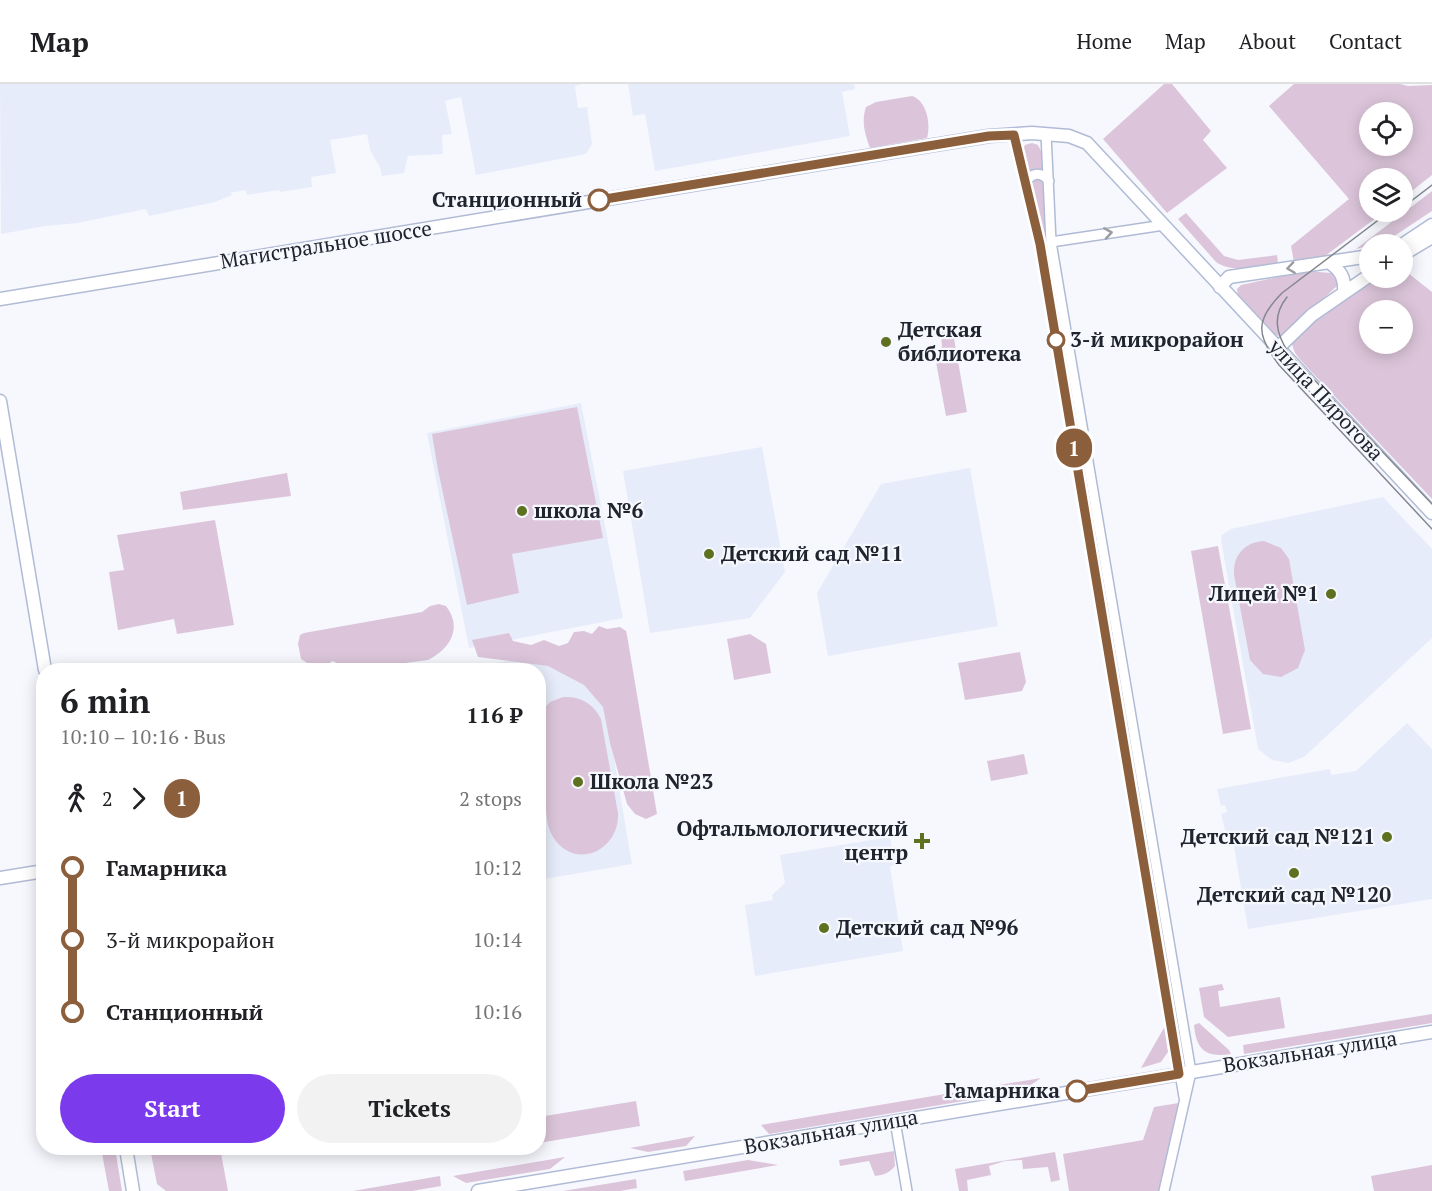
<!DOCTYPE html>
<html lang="en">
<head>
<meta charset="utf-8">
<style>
  body { margin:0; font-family:"PT Serif",serif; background:#f2f2f2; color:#202124; height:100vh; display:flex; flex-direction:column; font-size:22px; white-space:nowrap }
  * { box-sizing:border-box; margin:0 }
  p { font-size:20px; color:#757577 }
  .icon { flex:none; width:33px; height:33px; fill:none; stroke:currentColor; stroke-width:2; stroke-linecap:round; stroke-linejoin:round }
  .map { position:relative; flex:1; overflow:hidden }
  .panel { position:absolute; left:36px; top:579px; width:510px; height:492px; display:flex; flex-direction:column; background:#fff; border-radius:24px; box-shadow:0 3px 15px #0003 }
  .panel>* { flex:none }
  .badge { padding:0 12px; border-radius:20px; font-size:21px; line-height:39px }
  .controls { position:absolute; left:1359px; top:18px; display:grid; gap:12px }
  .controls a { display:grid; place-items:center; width:54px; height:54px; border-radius:50%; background:#fff; box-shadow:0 3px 15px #0003; font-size:30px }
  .map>.badge { position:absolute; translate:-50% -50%; box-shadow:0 0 0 3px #fff }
  .legs { display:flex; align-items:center; gap:9px; height:66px; padding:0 24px; font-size:20px }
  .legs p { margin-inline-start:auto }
  .summary { display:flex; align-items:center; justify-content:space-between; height:102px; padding:0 24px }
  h1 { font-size:33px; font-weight:700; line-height:45px }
  .button { display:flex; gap:12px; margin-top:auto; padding:12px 24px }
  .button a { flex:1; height:69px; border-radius:36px; background:#7c3aed; color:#fff; font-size:24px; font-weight:700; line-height:69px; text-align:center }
  .button a+a { background:#f2f2f2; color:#202124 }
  ul { padding:0 24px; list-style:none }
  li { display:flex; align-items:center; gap:21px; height:72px; font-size:22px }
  li i { display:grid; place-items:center; width:9px; height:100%; margin:0 8px; background:currentColor }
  li i::after { content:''; width:15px; height:15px; margin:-8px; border:4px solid; border-radius:50%; background:#fff }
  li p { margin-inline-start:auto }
  li:first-child i { background:linear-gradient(#0000 50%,currentColor 0) }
  li:last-child i { background:linear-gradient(currentColor 50%,#0000 0) }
  header { display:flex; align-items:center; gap:36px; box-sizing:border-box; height:84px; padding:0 30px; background:#fff; border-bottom:2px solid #e0e0e0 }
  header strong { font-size:28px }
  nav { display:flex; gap:33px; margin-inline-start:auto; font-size:21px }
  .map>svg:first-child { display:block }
  .built { fill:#e7ecfa }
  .green { fill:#dcc5da; fill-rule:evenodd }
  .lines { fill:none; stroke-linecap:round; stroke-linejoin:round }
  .minor-casing { stroke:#b1bbd5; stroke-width:12 }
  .major-casing { stroke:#b1bbd5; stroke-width:15 }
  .minor { stroke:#fff; stroke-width:9 }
  .major { stroke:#fff; stroke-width:12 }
  .tram { stroke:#84878f; stroke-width:1.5 }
  .oneway { stroke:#9b9ca1 }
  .line-1-casing { stroke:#fff; stroke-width:14 }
  .line-1 { stroke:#8b5e3c; stroke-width:9 }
  .stop-1-dot { fill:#fff; stroke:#8b5e3c; stroke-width:3 }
  .poi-dot { fill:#5d7121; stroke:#f6f8fe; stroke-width:2 }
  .labels { text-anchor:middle; stroke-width:4.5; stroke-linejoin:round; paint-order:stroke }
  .stop-label { font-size:21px; font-weight:bold; fill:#20242e; stroke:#f6f8fe; text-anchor:end }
  .street-label { font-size:21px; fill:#20242e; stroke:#f6f8fe }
  .poi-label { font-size:21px; font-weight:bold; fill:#20242e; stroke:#f6f8fe; text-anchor:start }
</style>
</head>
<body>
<header>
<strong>Map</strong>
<nav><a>Home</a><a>Map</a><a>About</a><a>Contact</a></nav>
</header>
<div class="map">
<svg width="1432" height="1107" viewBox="0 0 1432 1107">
  <rect width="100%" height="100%" fill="#f6f8fe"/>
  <path class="built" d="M0 0H582L575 2 578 24 587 23 592 60 586 70 476 91 461 13 445 17 452 50 442 51 443 70 408 72 404 89 382 92 380 83 370 66 367 50 330 56 336 89 311 93 312 103 280 108 279 106 247 111 246 106 235 108H231L232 111 215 118 149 132 146 125 77 139 45 142 1 150Z
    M628 0H854L855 5 842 8 850 52 655 87 645 30 633 32Z
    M581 319 623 534 469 564 427 349Z
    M762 363 785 488 750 534 650 549 623 387Z
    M970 384 998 542 828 572 817 509 881 400Z
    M1383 413 1432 465V554L1304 673 1288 679 1272 676 1258 665 1221 456 1222 451 1231 445Z
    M595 563 632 780 539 796 538 586H454Z
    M1407 639 1432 665V815L1248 845 1232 751 1225 746 1221 730 1227 728 1225 721 1221 722 1217 705 1330 685 1331 691 1356 687Z
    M890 753 895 781 890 782 903 867 755 892 745 821 773 816 772 811 785 799 780 771Z"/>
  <path class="green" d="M1164 0H1172L1211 47 1203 56 1227 84 1167 129 1103 55Z
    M1294 0H1400L1408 2 1432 1V91L1403 114 1402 94H1370V128H1384L1321 175 1294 178 1291 162 1349 115 1269 22ZM1370 28H1402V62H1370Z
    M912 12C927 17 931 40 927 54L870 64C865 50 861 38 866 23L876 18Z
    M1032 59 1038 61 1041 67 1048 158 1089 411H1086L1022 67 1025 61Z
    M1432 107V127L1385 158 1356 165Z
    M1186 129 1224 172 1238 176 1277 171 1278 179C1257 182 1234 190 1216 178L1178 135Z
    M1403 185 1432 208V415L1306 282C1298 273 1292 268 1292 256L1323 229 1374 194H1402ZM1370 226H1402V260H1370Z
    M1306 187 1331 189 1337 197V202L1286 249 1279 252 1272 250 1238 214 1237 205 1241 201Z
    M945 244 953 249 967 328 946 332 936 278 942 262 940 245Z
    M577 323 603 454 512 470 519 509 467 521 438 386 432 350Z
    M287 389 291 412 183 426 180 408Z
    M215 436 234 541 177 550 174 535 118 546 109 488 124 486 117 451Z
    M1264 457 1281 464 1289 475 1305 566 1298 584 1281 593 1263 590 1250 576 1234 491C1233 472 1244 458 1264 457Z
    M1218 462 1251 645 1223 650 1191 467Z
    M439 520 446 522C463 544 450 565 428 576L367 584H350L332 577 329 580 330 584C319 587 310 581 301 575L298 560 300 551 304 549 422 528 430 522Z
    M599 542 607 545 620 543 626 547 627 551 657 730 646 735 635 730 627 720 610 659 603 623 584 601 548 582 478 573 472 556 509 549 513 557 531 561 544 556 559 562 568 559 574 548 584 547 592 550Z
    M750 550 766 560 771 589 734 596 727 555Z
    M1020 568 1026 598 1022 607 965 616 958 579Z
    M563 613C580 612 593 619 601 635L618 729C620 767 574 787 553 753 547 744 547 732 545 722 543 709 539 694 538 681 538 664 538 647 539 630L550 618Z
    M1024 670 1028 690 991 697 987 677Z
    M1140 727H1143L1174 911 1172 912Z
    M1222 900 1224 906 1218 907 1220 923 1280 913 1285 944 1228 953 1204 933 1199 904Z
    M1432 930V939L1244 970 1243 961Z
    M1199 939 1229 966 1231 970C1206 974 1196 966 1194 941Z
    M1165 942 1168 968 1161 978 1141 984Z
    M1041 994 1022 1007 769 1050 761 1041Z
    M636 1017 640 1042 539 1059V1033Z
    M1185 1018 1164 1107H1069L1063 1070 1143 1056 1154 1023Z
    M695 1052 686 1062 648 1068 630 1064Z
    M101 1064H115L122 1107H109Z
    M150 1064H220L228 1107H166L157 1100Z
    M894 1067 895 1082C889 1089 884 1091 875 1092L869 1077 840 1082 839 1076Z
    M1055 1068 1060 1096 1051 1098 1048 1083 1023 1085 1022 1076 1005 1077 989 1082 991 1091 967 1096 968 1107H959L955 1085Z
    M565 1073 550 1085 466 1099 453 1092Z
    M748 1076 778 1081 685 1097 683 1087Z
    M1432 1081V1107H1374L1371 1092Z
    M440 1092 441 1102 412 1107H353Z
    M636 1095 637 1104 620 1107H563Z"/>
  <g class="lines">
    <g class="minor-casing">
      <path id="minor" d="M1046 50 1051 158 1191 988 1164 1107
        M1014 51 1040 160 1184 1013
        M1025 100C1031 88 1041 87 1049 97
        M1051 158 1164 141
        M895 1037 907 1107"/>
    </g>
    <g class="major-casing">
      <path id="major" d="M1402 161 1432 141
        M1402 171 1432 153
        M1330 179C1341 187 1345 194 1344 208
        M1220 203 1229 193 1370 172
        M0 215 989 52 1032 49 1069 52 1087 59 1432 429
        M1278 264 1312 231 1370 191
        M0 317 45 586
        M0 794 44 787
        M126 1064 133 1107
        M478 1107 1432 948"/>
    </g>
    <use href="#minor" class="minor"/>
    <use href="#major" class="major"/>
    <path class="tram" d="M1402 124 1432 101
      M1389 128 1282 209C1255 236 1256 251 1279 281L1432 445
      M1287 213C1272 232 1276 249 1288 268L1432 420"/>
  </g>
  <defs><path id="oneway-chevron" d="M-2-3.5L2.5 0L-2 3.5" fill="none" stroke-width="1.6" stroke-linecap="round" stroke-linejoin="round" transform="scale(1.5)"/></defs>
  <g class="oneway">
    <use href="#oneway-chevron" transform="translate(1108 149) rotate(-9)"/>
    <use href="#oneway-chevron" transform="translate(1291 184) rotate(172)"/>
  </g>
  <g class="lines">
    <g class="line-1-casing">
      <path id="line-1" d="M599 116 989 52 1014 51 1040 160 1179 990 1077 1007"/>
    </g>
    <use href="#line-1" class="line-1"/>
  </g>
  <g class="stop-1-dot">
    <circle cx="599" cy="116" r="10"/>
    <circle cx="1056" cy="256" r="8"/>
    <circle cx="1077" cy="1007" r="10"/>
  </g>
  <g class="poi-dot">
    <circle cx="886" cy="258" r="6"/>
    <circle cx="522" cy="427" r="6"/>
    <circle cx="709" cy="470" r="6"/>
    <circle cx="1331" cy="510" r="6"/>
    <circle cx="578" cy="698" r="6"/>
    <circle cx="1387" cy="753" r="6"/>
    <path d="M919 748h6v6h6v6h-6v6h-6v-6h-6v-6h6z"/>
    <circle cx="1294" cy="789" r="6"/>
    <circle cx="824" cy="844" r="6"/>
  </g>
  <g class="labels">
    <g class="stop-label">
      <text x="582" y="123">Станционный</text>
      <text x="1070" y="263" text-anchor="start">3-й микрорайон</text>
      <text x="1060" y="1014">Гамарника</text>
    </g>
    <g class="street-label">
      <text transform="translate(326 161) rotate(-9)" y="7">Магистральное шоссе</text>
      <text transform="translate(1326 316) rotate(47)" y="7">улица Пирогова</text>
      <text transform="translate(1310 968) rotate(-9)" y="7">Вокзальная улица</text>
      <text transform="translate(831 1048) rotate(-10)" y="7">Вокзальная улица</text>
    </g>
    <g class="poi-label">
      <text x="898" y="253">Детская<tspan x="898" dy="24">библиотека</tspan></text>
      <text x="534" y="434">школа №6</text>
      <text x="721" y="477">Детский сад №11</text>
      <text x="1319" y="517" text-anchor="end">Лицей №1</text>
      <text x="590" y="705">Школа №23</text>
      <text x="908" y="752" text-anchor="end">Офтальмологический<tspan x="908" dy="24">центр</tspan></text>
      <text x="1375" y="760" text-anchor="end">Детский сад №121</text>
      <text x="1294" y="818" text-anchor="middle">Детский сад №120</text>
      <text x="836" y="851">Детский сад №96</text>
    </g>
  </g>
</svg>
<div class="controls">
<a><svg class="icon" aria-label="locate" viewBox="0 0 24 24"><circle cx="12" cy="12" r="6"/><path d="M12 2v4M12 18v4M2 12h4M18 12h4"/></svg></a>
<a><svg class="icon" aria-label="layers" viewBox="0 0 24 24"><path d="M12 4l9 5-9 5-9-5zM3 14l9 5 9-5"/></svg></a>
<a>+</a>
<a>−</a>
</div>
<b class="badge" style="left:1074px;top:364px;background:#8b5e3c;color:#fff">1</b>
<section class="panel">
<div class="summary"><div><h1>6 min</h1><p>10:10 – 10:16 · Bus</p></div><b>116 ₽</b></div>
<div class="legs"><svg class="icon" aria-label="walk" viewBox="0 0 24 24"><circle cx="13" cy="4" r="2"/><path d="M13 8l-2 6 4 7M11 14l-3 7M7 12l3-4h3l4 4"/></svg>2<svg class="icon" aria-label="forward" viewBox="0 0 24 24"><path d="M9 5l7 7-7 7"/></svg><b class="badge" style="background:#8b5e3c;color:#fff">1</b><p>2 stops</p></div>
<ul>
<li><i style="color:#8b5e3c"></i><b>Гамарника</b><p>10:12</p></li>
<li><i style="color:#8b5e3c"></i><span>3-й микрорайон</span><p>10:14</p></li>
<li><i style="color:#8b5e3c"></i><b>Станционный</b><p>10:16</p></li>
</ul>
<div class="button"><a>Start</a><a>Tickets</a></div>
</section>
</div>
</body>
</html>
